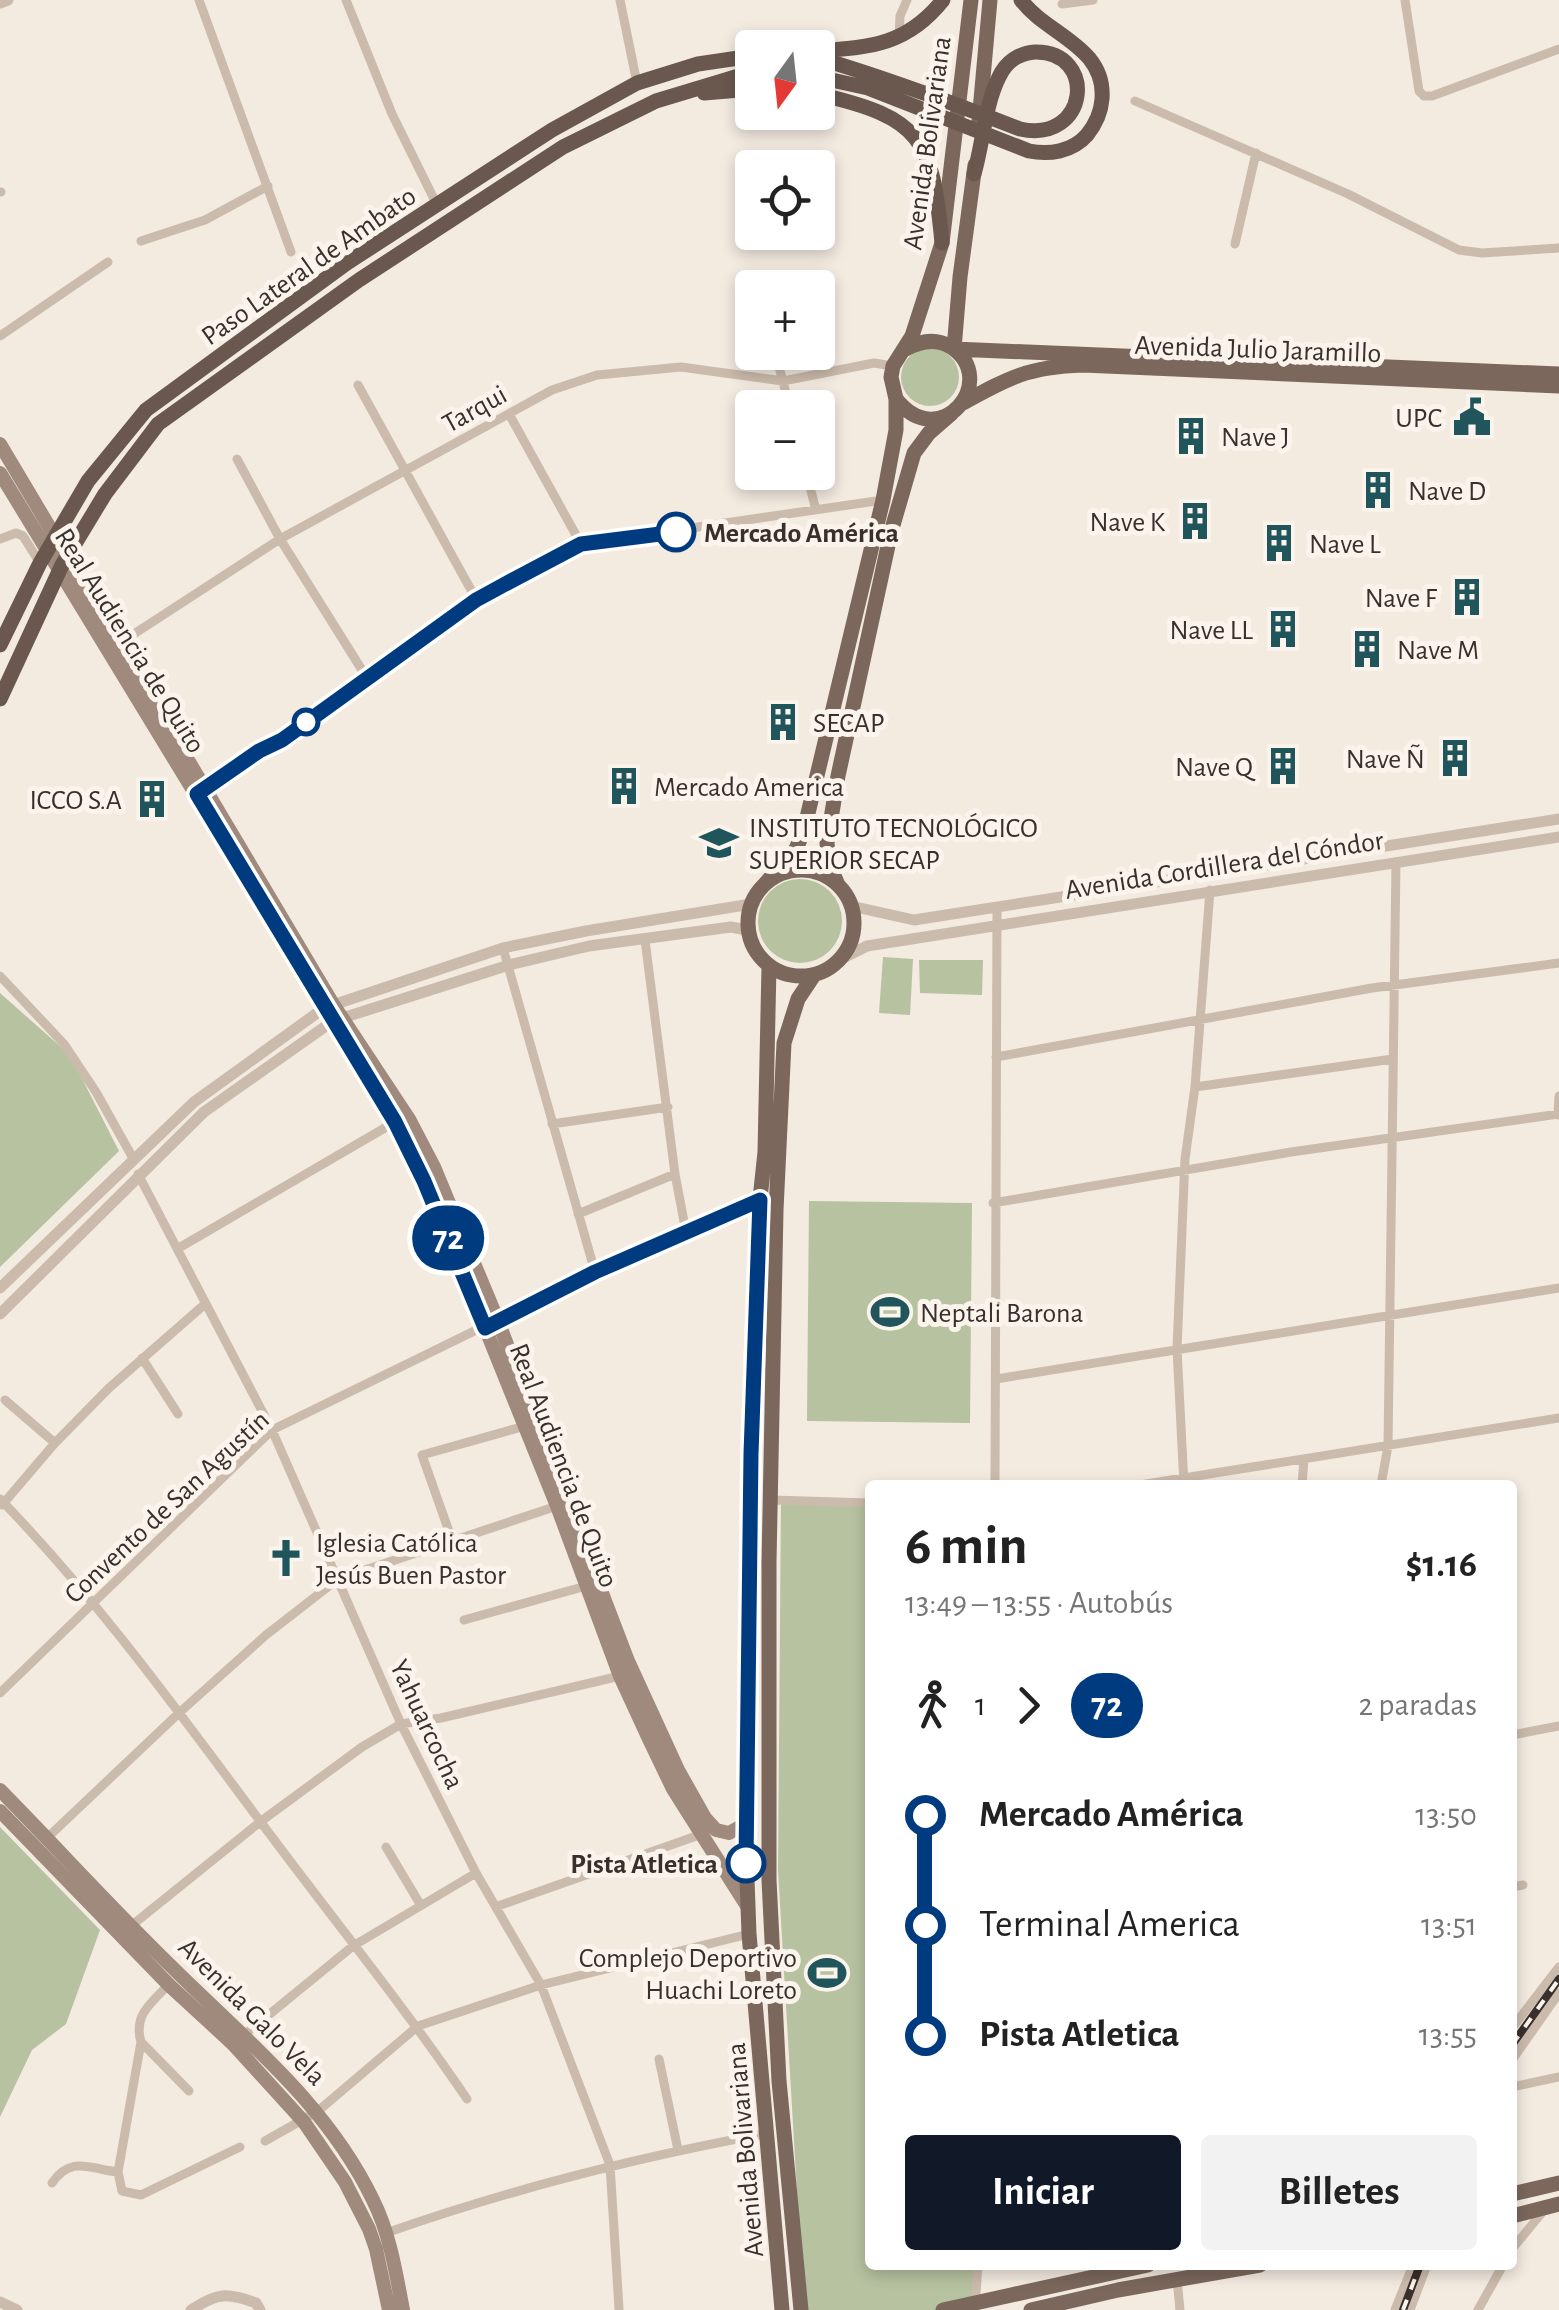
<!DOCTYPE html>
<html lang="es">
<head>
<meta charset="utf-8">
<style>
  body { margin:0; font-family:"Alegreya Sans",sans-serif; background:#f2f2f2; color:#222; height:100vh; display:flex; flex-direction:column; font-size:38px; white-space:nowrap }
  * { box-sizing:border-box; margin:0 }
  p { font-size:32px; color:#767676 }
  .icon { flex:none; width:55px; height:55px; fill:none; stroke:currentColor; stroke-width:2; stroke-linecap:round; stroke-linejoin:round }
  .map { position:relative; flex:1; overflow:hidden }
  .panel { position:absolute; left:865px; top:1480px; width:652px; height:790px; display:flex; flex-direction:column; background:#fff; border-radius:10px; box-shadow:0 5px 15px #0003 }
  .panel>* { flex:none }
  .badge { padding:0 20px; border-radius:32px; font-size:35px; line-height:65px }
  .needle { width:65px; rotate:195deg }
  .fabs { position:absolute; left:735px; top:30px; display:grid; gap:20px }
  .fabs a { display:grid; place-items:center; width:100px; height:100px; border-radius:10px; background:#fff; box-shadow:0 5px 15px #0003; font-size:50px }
  .map>.badge { position:absolute; translate:-50% -50%; box-shadow:0 0 0 5px #fff }
  .legs { display:flex; align-items:center; gap:15px; height:110px; padding:0 40px; font-size:32px }
  .legs p { margin-inline-start:auto }
  .headline { display:flex; align-items:center; justify-content:space-between; height:170px; padding:0 40px }
  h1 { font-size:55px; font-weight:700; line-height:75px }
  .action { display:flex; gap:20px; margin-top:auto; padding:20px 40px }
  .action a { flex:1; height:115px; border-radius:10px; background:#111827; color:#fff; font-size:40px; font-weight:700; line-height:115px; text-align:center }
  .action a+a { background:#f2f2f2; color:#222 }
  ul { padding:0 40px; list-style:none }
  li { display:flex; align-items:center; gap:35px; height:110px; font-size:38px }
  li i { display:grid; place-items:center; width:15px; height:100%; margin:0 12px; background:currentColor }
  li i::after { content:''; width:25px; height:25px; margin:-12px; border:8px solid; border-radius:50%; background:#fff }
  li p { margin-inline-start:auto }
  li:first-child i { background:linear-gradient(#0000 50%,currentColor 0) }
  li:last-child i { background:linear-gradient(currentColor 50%,#0000 0) }
  .map>svg:first-child { display:block }
  .green { fill:#b6c2a0 }
  .lines { fill:none; stroke-linecap:round; stroke-linejoin:round }
  .minor { stroke:#cbbbac; stroke-width:9 }
  .tertiary { stroke:#cbbbac; stroke-width:11 }
  .secondary { stroke:#9f8a7d; stroke-width:14 }
  .primary { stroke:#7b675c; stroke-width:15 }
  .trunk { stroke:#6a584f; stroke-width:15 }
  .rail-casing { stroke:#392f2b; stroke-width:8 }
  .rail { stroke:#faf4ed; stroke-width:4; stroke-dasharray:11; stroke-linecap:butt }
  .line-1-casing { stroke:#fff; stroke-width:22 }
  .line-1 { stroke:#003b80; stroke-width:15 }
  .stop-1-dot { fill:#fff; stroke:#003b80; stroke-width:5 }
  .labels { text-anchor:middle; stroke-width:10; stroke-linejoin:round; paint-order:stroke }
  .street-label { font-size:28px; fill:#392f2b; stroke:#faf4ed }
  .poi-label { font-size:28px; fill:#392f2b; stroke:#faf4ed; text-anchor:start }
  .stop-label { font-size:28px; font-weight:bold; fill:#392f2b; stroke:#faf4ed; text-anchor:start }
</style>
</head>
<body>
<div class="map">
<svg width="1559" height="2310" viewBox="0 0 1559 2310">
  <rect width="100%" height="100%" fill="#f3eae0"/>
  <path class="green" d="M901 377a29 29 0 1 1 58 0a29 29 0 1 1-58 0Z
    M758 921a42 42 0 1 1 84 0a42 42 0 1 1-84 0Z
    M883 957 913 959 910 1015 879 1013Z
    M919 960H983L982 995 920 993Z
    M0 993 70 1055 119 1151 0 1267Z
    M809 1201 972 1203 970 1423 807 1421Z
    M781 1497 870 1502V2265H978L975 2304 943 2310H804L778 1870Z
    M0 1827 100 1930 66 2024 32 2050 0 2117Z"/>
  <g class="lines">
    <path class="minor" d="M199 0 291 252
      M346 0 392 114 437 205
      M620 0 637 83
      M1405 0 1419 91 1424 96H1432L1559 49
      M1062 4 1093 0
      M899 38 900 16 907 0
      M1135 101 1348 194 1459 250 1482 253 1559 248
      M0 192H1
      M141 241 205 220 268 186
      M1235 244 1256 153
      M0 336 108 262
      M775 352 790 408
      M358 385 476 599
      M509 414 581 544
      M237 459 280 539 367 678
      M806 472 816 510
      M0 539 16 533 23 536 40 563
      M120 643 280 539 552 390 597 375 681 367 783 381 874 363 893 366
      M203 790 259 751 281 740 476 599 581 544 883 500
      M645 940 675 1174 686 1232
      M503 948 595 1272
      M0 976 64 1044 96 1092 134 1160
      M996 1057 1372 988 1559 963
      M1195 1087 1393 1059
      M1558 1115 1559 1096
      M552 1124 668 1107
      M138 1174 272 1430 401 1724 476 1873 541 1985 610 2165 619 2309
      M993 1203 1291 1152 1559 1114
      M578 1214 675 1174
      M177 1249 395 1122
      M142 1358 178 1414
      M996 1379 1559 1288
      M5 1400 55 1443
      M995 1485 997 909
      M1140 1485 1559 1418
      M1184 1485 1177 1349 1185 1159 1195 1087 1210 890
      M1302 1485 1304 1459
      M1381 1485 1388 1446 1396 862
      M0 1499C101 1603 185 1721 272 1837 337 1924 406 2009 467 2099
      M772 1500 870 1503
      M2 1505 55 1443 109 1388 205 1304
      M452 1540 422 1455 525 1426
      M464 1620 586 1586
      M0 1693 272 1430 595 1272 760 1199
      M1512 1735 1559 1726
      M47 1838 180 1712 266 1635 338 1579 557 1506
      M386 1847 420 1904
      M1512 1887 1523 1885
      M498 1906 702 1834
      M131 1926 260 1822 362 1747 401 1724 441 1718 620 1676
      M1512 2028 1559 1967
      M244 2035 353 1946 476 1873
      M141 2042 189 2091
      M659 2059 678 2150
      M1512 2060 1559 1993
      M1512 2087 1559 2077
      M265 2141 318 2111 418 2026 541 1985 749 1934
      M118 2172 141 2042C133 2014 152 2003 169 1984
      M52 2183C71 2155 90 2169 118 2172L122 2191 141 2195 240 2147
      M386 2233C511 2189 638 2157 769 2133
      M1512 2249 1545 2209
      M1177 2279 1180 2310
      M975 2307 978 2265
      M1395 2310 1413 2265
      M1410 2310 1427 2265
      M1478 2310 1503 2265"/>
    <path class="tertiary" d="M0 3 8 0
      M851 906 914 920 1559 819
      M841 959 867 946 1559 837
      M0 1288 194 1102 324 1008 503 948 586 931 751 904
      M0 1314 204 1112 333 1021 509 965 589 946 731 927 747 930
      M0 2302 17 2310
      M191 2310C217 2293 227 2292 256 2303L260 2310"/>
    <path class="secondary" d="M0 444 333 1004 409 1119 434 1167 498 1321 628 1661 678 1770 705 1818 716 1830 729 1833 745 1824
      M0 473 395 1122 465 1278 557 1506 620 1676 649 1739 673 1789 747 1906
      M0 1790C59 1850 115 1912 175 1970 248 2042 328 2106 373 2200 390 2234 396 2273 403 2310
      M0 1811 169 1985 233 2044 304 2122 345 2182 369 2229 376 2249 389 2310"/>
    <path class="primary" d="M979 122 990 0
      M954 349 1559 374
      M954 349 960 277 975 165
      M896 399C940 455 1001 380 951 347 936 338 920 341 906 349
      M963 403C1010 377 1028 367 1083 365L1559 386
      M748 923a53 53 0 1 1 106 0a53 53 0 1 1-106 0Z
      M765 884 796 849 804 830 883 500 896 430V399L891 377 893 366 912 336 942 243 971 0
      M838 885 829 864 827 843 838 776 891 532 914 453 929 433 952 413
      M769 966 765 1152 760 1199 751 1454 745 1824 749 1934 782 2310
      M1512 2194 1559 2183
      M1512 2216 1559 2204
      M801 2310 779 2081 769 1880V1562L776 1210 784 1043 798 999 814 975
      M943 2310 1148 2265
      M1031 2310 1118 2290 1260 2265"/>
    <path class="trunk" d="M818 51C871 47 907 45 943 0
      M818 58C886 78 953 103 1020 129 1089 144 1098 51 1035 52 1019 53 1006 62 999 77 985 105 983 143 974 174
      M818 77 868 88 1029 151C1049 155 1072 152 1087 135 1095 125 1101 112 1102 99 1106 46 1047 35 1021 0
      M704 93 752 89
      M818 94C922 118 932 138 942 243
      M0 645 40 563 88 481 146 410 347 263 552 130 637 83 698 64 752 56
      M0 699 62 565 105 494 158 424 359 280 563 147 656 101 752 72"/>
    <g class="rail-casing">
      <path id="rail" d="M1512 2045 1559 1979
        M1403 2310 1420 2265"/>
    </g>
    <use href="#rail" class="rail"/>
  </g>
  <g class="lines">
    <g class="line-1-casing">
      <path id="line-1" d="M676 532 581 544 511 581 476 600 282 740 259 751 197 794 395 1122 424 1181 485 1328 595 1272 760 1200 751 1454 746 1863"/>
    </g>
    <use href="#line-1" class="line-1"/>
  </g>
  <defs>
    <g id="civic-bare" transform="scale(3)"><path d="M-.6-6.5H3V-4.5H.6V-3L4-1V1h2V6H-6V1h2V-1L-.6-3ZM-1.2 2.5V6h2.4V2.5Z" fill="#20565b" stroke="#faf4ed" stroke-width="2.5" paint-order="stroke"/></g>
    <g id="building-bare" transform="scale(3)"><path d="M-4-6H4V6H1V3H-1V6H-4ZM-2.5-4.3h1.7v1.8h-1.7ZM.8-4.3h1.7v1.8H.8ZM-2.5-1h1.7V.8h-1.7ZM.8-1h1.7V.8H.8Z" fill="#20565b" stroke="#faf4ed" stroke-width="2.5" paint-order="stroke"/></g>
    <g id="university-bare" transform="scale(3)"><path d="M0-5L7-2L0 1L-7-2ZM-4 1L0 2.5L4 1V4Q0 6-4 4Z" fill="#20565b" stroke="#faf4ed" stroke-width="2.5" paint-order="stroke"/></g>
    <g id="stadium-bare" transform="scale(3)"><path d="M0-5a6.5 5 0 1 0 0 10a6.5 5 0 1 0 0-10ZM-3.5-1.8h7v3.6h-7Z" fill="#20565b" stroke="#faf4ed" stroke-width="2.5" paint-order="stroke"/></g>
    <g id="church-bare" transform="scale(3)"><path d="M-1.2-6h2.4v3.5h3.3v2.4h-3.3V6h-2.4V-.1h-3.3v-2.4h3.3Z" fill="#20565b" stroke="#faf4ed" stroke-width="2.5" paint-order="stroke"/></g>
  </defs>
  <g fill-rule="evenodd">
    <use href="#civic-bare" x="1472" y="417"/>
    <use href="#building-bare" x="1191" y="436"/>
    <use href="#building-bare" x="1378" y="490"/>
    <use href="#building-bare" x="1195" y="521"/>
    <use href="#building-bare" x="1279" y="543"/>
    <use href="#building-bare" x="1467" y="597"/>
    <use href="#building-bare" x="1283" y="629"/>
    <use href="#building-bare" x="1367" y="649"/>
    <use href="#building-bare" x="783" y="722"/>
    <use href="#building-bare" x="1455" y="758"/>
    <use href="#building-bare" x="1283" y="766"/>
    <use href="#building-bare" x="624" y="786"/>
    <use href="#building-bare" x="152" y="799"/>
    <use href="#university-bare" x="719" y="843"/>
    <use href="#stadium-bare" x="890" y="1312"/>
    <use href="#church-bare" x="286" y="1558"/>
    <use href="#stadium-bare" x="827" y="1973"/>
  </g>
  <g class="stop-1-dot">
    <circle cx="676" cy="532" r="18"/>
    <circle cx="306" cy="722" r="12"/>
    <circle cx="746" cy="1863" r="18"/>
  </g>
  <g class="labels">
    <g class="street-label">
      <text transform="translate(926 143) rotate(-82)" y="10">Avenida Bolivariana</text>
      <text transform="translate(308 265) rotate(-35)" y="10">Paso Lateral de Ambato</text>
      <text transform="translate(1258 348) rotate(2)" y="10">Avenida Julio Jaramillo</text>
      <text transform="translate(474 408) rotate(-29)" y="10">Tarqui</text>
      <text transform="translate(131 640) rotate(58)" y="10">Real Audiencia de Quito</text>
      <text transform="translate(1224 864) rotate(-9)" y="10">Avenida Cordillera del Cóndor</text>
      <text transform="translate(565 1465) rotate(69)" y="10">Real Audiencia de Quito</text>
      <text transform="translate(166 1506) rotate(-43)" y="10">Convento de San Agustín</text>
      <text transform="translate(428 1724) rotate(65)" y="10">Yahuarcocha</text>
      <text transform="translate(253 2011) rotate(45)" y="10">Avenida Galo Vela</text>
      <text transform="translate(744 2150) rotate(-95)" y="10">Avenida Bolivariana</text>
    </g>
    <g class="poi-label">
      <text x="1442" y="427" text-anchor="end">UPC</text>
      <text x="1221" y="446">Nave J</text>
      <text x="1408" y="500">Nave D</text>
      <text x="1165" y="531" text-anchor="end">Nave K</text>
      <text x="1309" y="553">Nave L</text>
      <text x="1437" y="607" text-anchor="end">Nave F</text>
      <text x="1253" y="639" text-anchor="end">Nave LL</text>
      <text x="1397" y="659">Nave M</text>
      <text x="813" y="732">SECAP</text>
      <text x="1425" y="768" text-anchor="end">Nave Ñ</text>
      <text x="1253" y="776" text-anchor="end">Nave Q</text>
      <text x="654" y="796">Mercado America</text>
      <text x="122" y="809" text-anchor="end">ICCO S.A</text>
      <text x="749" y="837">INSTITUTO TECNOLÓGICO<tspan x="749" dy="32">SUPERIOR SECAP</tspan></text>
      <text x="920" y="1322">Neptali Barona</text>
      <text x="316" y="1552">Iglesia Católica<tspan x="316" dy="32">Jesús Buen Pastor</tspan></text>
      <text x="797" y="1967" text-anchor="end">Complejo Deportivo<tspan x="797" dy="32">Huachi Loreto</tspan></text>
    </g>
    <g class="stop-label">
      <text x="704" y="542">Mercado América</text>
      <text x="718" y="1873" text-anchor="end">Pista Atletica</text>
    </g>
  </g>
</svg>
<div class="fabs">
<a><svg class="needle" viewBox="-14 -14 28 28"><path d="M0-13l5 13h-10z" fill="#e53935"/><path d="M0 13l5-13h-10z" fill="#767676"/></svg></a>
<a><svg class="icon" aria-label="locate" viewBox="0 0 24 24"><circle cx="12" cy="12" r="6"/><path d="M12 2v4M12 18v4M2 12h4M18 12h4"/></svg></a>
<a>+</a>
<a>−</a>
</div>
<b class="badge" style="left:448px;top:1238px;background:#003b80;color:#fff">72</b>
<section class="panel">
<div class="headline"><div><h1>6 min</h1><p>13:49 – 13:55 · Autobús</p></div><b>$1.16</b></div>
<div class="legs"><svg class="icon" aria-label="walk" viewBox="0 0 24 24"><circle cx="13" cy="4" r="2"/><path d="M13 8l-2 6 4 7M11 14l-3 7M7 12l3-4h3l4 4"/></svg>1<svg class="icon" aria-label="forward" viewBox="0 0 24 24"><path d="M9 5l7 7-7 7"/></svg><b class="badge" style="background:#003b80;color:#fff">72</b><p>2 paradas</p></div>
<ul>
<li><i style="color:#003b80"></i><b>Mercado América</b><p>13:50</p></li>
<li><i style="color:#003b80"></i><span>Terminal America</span><p>13:51</p></li>
<li><i style="color:#003b80"></i><b>Pista Atletica</b><p>13:55</p></li>
</ul>
<div class="action"><a>Iniciar</a><a>Billetes</a></div>
</section>
</div>
</body>
</html>
